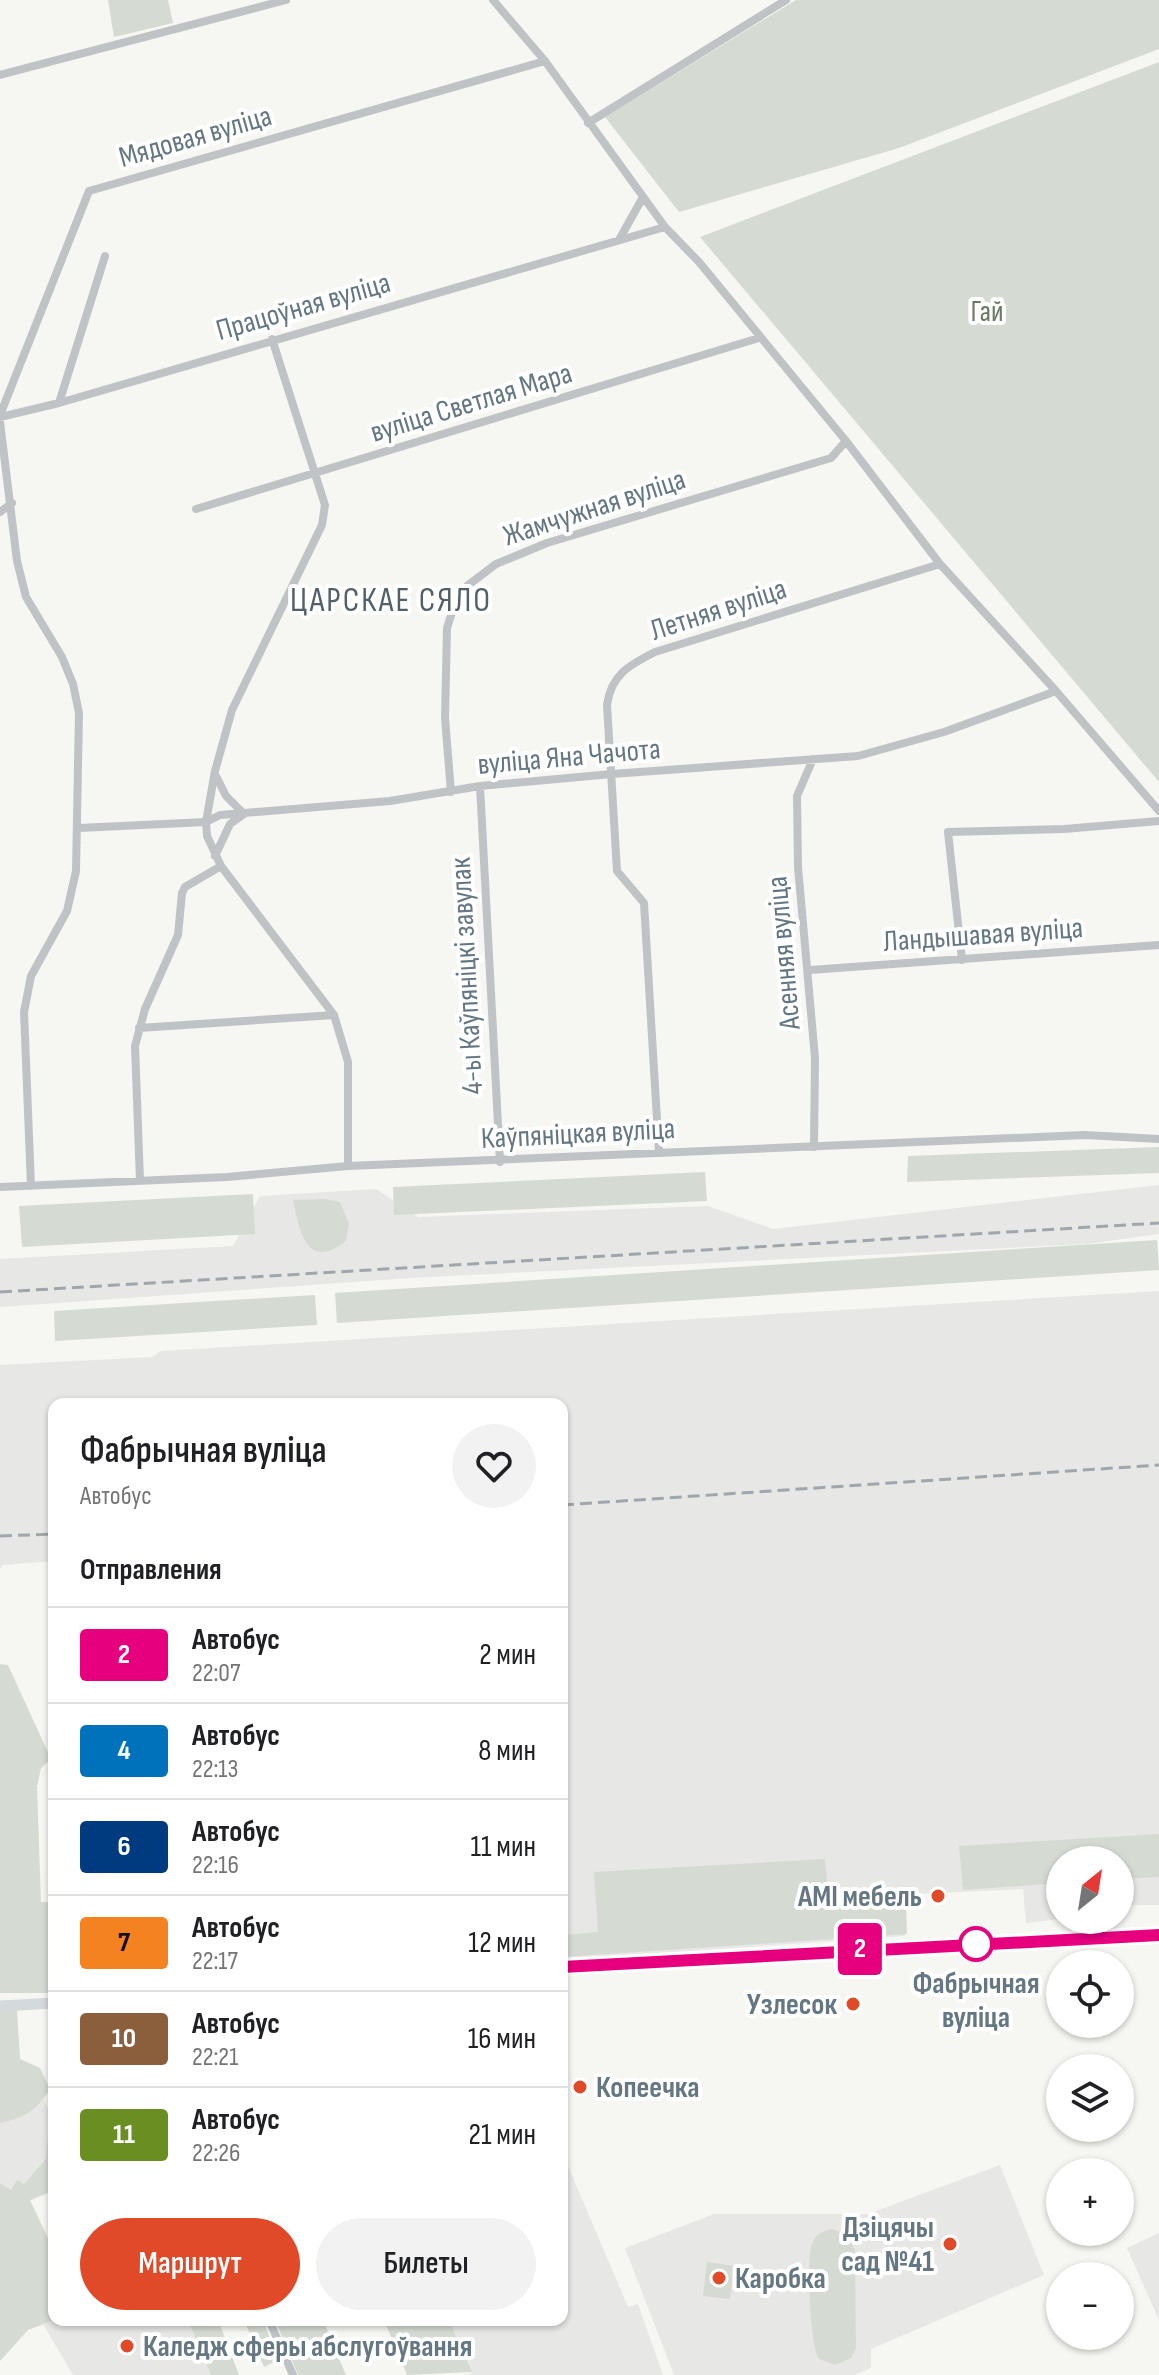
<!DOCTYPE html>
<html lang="ru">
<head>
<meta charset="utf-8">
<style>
  body { margin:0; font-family:"Sofia Sans Condensed",sans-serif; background:#f2f2f2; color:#202124; height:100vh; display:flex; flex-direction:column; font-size:30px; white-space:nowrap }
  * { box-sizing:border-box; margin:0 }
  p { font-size:26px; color:#757577 }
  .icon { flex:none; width:44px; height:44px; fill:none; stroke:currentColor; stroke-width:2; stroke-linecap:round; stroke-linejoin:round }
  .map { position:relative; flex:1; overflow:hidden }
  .panel { position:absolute; left:48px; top:1398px; width:520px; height:928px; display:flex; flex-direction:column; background:#fff; border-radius:16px; box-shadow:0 2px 6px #0004 }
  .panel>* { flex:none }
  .badge { padding:0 16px; border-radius:6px; font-size:28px; line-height:52px }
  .needle { width:52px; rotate:30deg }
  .buttons { position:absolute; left:1046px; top:1846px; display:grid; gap:16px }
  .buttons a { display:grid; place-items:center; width:88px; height:88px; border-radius:50%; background:#fff; box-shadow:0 2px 6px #0004; font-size:40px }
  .map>.badge { position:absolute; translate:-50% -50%; box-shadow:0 0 0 4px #fff }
  h2 { padding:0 32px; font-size:30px; line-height:72px }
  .round { display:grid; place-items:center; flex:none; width:84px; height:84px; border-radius:42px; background:#f2f2f2 }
  .headline { display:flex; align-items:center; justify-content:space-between; height:136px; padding:0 32px }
  h1 { font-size:38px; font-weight:600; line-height:60px }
  .primary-button { display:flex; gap:16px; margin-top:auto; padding:16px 32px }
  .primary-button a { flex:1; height:92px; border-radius:48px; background:#e04a28; color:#fff; font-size:32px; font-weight:600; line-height:92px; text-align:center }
  .primary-button a+a { background:#f2f2f2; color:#202124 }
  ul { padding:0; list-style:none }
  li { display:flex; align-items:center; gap:24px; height:96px; padding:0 32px; border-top:2px solid #e0e0e0 }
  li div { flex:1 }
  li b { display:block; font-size:30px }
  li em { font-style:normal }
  li .badge { min-width:88px; font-weight:700; text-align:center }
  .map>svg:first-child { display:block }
  .built { fill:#e7e7e6 }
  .green { fill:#d5dbd2 }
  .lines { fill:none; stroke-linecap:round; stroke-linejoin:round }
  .minor { stroke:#bfc3c6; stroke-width:8 }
  .secondary { stroke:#d4d9dc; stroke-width:11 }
  .rail { stroke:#a0a7ac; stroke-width:3; stroke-dasharray:12 6; stroke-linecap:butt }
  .line-casing { stroke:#fff; stroke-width:18 }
  .line { stroke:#e6007e; stroke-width:12 }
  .poi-dot { fill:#e04a28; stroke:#fff; stroke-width:3 }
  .stop-dot { fill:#fff; stroke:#e6007e; stroke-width:4 }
  .labels { text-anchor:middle; stroke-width:8; stroke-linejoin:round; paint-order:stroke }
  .street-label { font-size:30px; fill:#657783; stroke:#fff }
  .park-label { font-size:30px; fill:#6a7a64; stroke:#fff }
  .poi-label { font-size:30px; font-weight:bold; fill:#657783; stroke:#fff; text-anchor:end }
  .stop-label { font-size:30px; font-weight:bold; fill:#657783; stroke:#fff }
  .quarter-label { font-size:34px; letter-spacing:2px; fill:#536068; stroke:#fff }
</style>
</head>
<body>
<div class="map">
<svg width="1159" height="2375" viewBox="0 0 1159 2375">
  <rect width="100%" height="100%" fill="#f6f6f2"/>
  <path class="built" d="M1159 1185V1234L1087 1244 411 1278 0 1307V1259L233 1246 260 1196 376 1189 418 1217 708 1206 773 1229Z
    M1159 1291V1905H1120V1860H1060L1059 1919 1026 1923 1023 1889 900 1895 905 1936 562 1960V1404H54V1561L3 1565 0 1569V1365L152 1357 161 1351Z
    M0 2081 39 2088 54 2123V2191L24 2203 0 2196Z
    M1000 2165 1044 2275 871 2349V2368L855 2375H674L625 2248 714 2214H868Z
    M568 2166 628 2307 638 2304 663 2375H468L472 2373 449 2320H562V2168Z
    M1159 2233V2320L1127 2248Z
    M54 2320H188L211 2375H73L43 2324Z"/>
  <path class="green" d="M108 0H168L173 23 114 37Z
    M796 0H1159V49L899 148 679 212 605 117Z
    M1159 62V782L700 237Z
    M1159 1147V1173L907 1182 908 1156Z
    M705 1172 707 1201 394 1215 393 1187Z
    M253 1194 255 1234 22 1247 19 1206Z
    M325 1199 340 1202 349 1224 346 1241C306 1272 300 1231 293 1200Z
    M1157 1240 1159 1270 337 1323 335 1293Z
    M315 1295 317 1325 55 1341 54 1311Z
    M0 1664 8 1665 51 1759 41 1768 37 1787 41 1902H54V1993H0Z
    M1159 1834V1877L1120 1879V1860H1060V1883L963 1890 959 1846Z
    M825 1859 829 1904H906L907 1934 562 1957V1919L563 1935 598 1932 594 1872Z
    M17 2010 20 2059 40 2068 50 2089C37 2110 25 2118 0 2123V2011Z
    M49 2125H54V2190L30 2200 54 2251V2320L28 2330 0 2361V2183L11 2190 17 2180 24 2184 46 2159Z
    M832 2229 848 2235 855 2251 856 2348 851 2358 835 2365 819 2359C810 2346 806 2260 812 2244 815 2234 823 2231 832 2229Z
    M707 2262 734 2266 730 2299 703 2296Z
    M188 2320H230L220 2325 239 2375H211Z
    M244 2320H263L278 2360 264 2367Z
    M275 2320H323L346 2375H298Z
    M384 2320H449L472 2372 407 2375Z"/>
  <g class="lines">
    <path class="minor" d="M493 0 545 61 665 227 699 262 846 441 940 564 1056 691 1159 811
      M0 75 286 0
      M588 123 786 0
      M619 240 643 197
      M272 339 325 505 322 525 232 710 215 771 206 822 207 836 221 866 334 1015 348 1062V1166
      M59 403 105 256
      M0 415 89 191 545 61
      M0 417 59 403 665 227
      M0 422 17 561 26 597 62 657 73 684 79 713 76 871 67 911 31 976 24 1012 31 1186
      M196 509 759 338
      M0 512 12 503
      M813 759 797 796 798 867 815 1058 814 1147
      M480 786 500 1162
      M451 792 445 718 447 628 454 606 467 586 496 564 547 543 831 458 846 441
      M79 828 206 822 220 815 390 801 480 786 612 774 858 756 944 732 1056 691
      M215 856 230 824 244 814 226 796 216 776
      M962 960 948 832 1064 829 1159 821
      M810 970 1159 945
      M139 1028 334 1015
      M659 1153 644 903 617 871 607 705C611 675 629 665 655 652L940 564
      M140 1181 135 1046 145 1009 178 935 182 893 185 887 221 866
      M0 1187 227 1177 348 1166 1085 1135 1159 1139
      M269 2320 293 2375"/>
    <path class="secondary" d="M562 1967 1159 1935
      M0 2006 54 2003"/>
    <path class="rail" d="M0 1292 1159 1223
      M562 1505 1159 1465
      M0 1536 54 1534"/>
  </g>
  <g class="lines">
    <g class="line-casing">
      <path id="line" d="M562 1967 1159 1935"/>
    </g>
    <use href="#line" class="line"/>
  </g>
  <g class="poi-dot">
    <circle cx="938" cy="1896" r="8"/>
    <circle cx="853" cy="2004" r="8"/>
    <circle cx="580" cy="2087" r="8"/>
    <circle cx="950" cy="2244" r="8"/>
    <circle cx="719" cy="2278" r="8"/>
    <circle cx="127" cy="2346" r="8"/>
  </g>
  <circle class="stop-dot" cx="976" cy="1944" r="16"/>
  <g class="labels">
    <g class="street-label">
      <text transform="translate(195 136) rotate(-16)" y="10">Мядовая вуліца</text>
      <text transform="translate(303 306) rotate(-16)" y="10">Працоўная вуліца</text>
      <text transform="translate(471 402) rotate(-17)" y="10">вуліца Светлая Мара</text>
      <text transform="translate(594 507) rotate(-18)" y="10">Жамчужная вуліца</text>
      <text transform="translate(718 609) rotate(-18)" y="10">Летняя вуліца</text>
      <text transform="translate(569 756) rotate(-5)" y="10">вуліца Яна Чачота</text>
      <text transform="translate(983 934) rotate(-4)" y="10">Ландышавая вуліца</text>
      <text transform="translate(783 953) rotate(-95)" y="10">Асенняя вуліца</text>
      <text transform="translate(466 976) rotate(-93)" y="10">4-ы Каўпяніцкі завулак</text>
      <text transform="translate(578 1133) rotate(-3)" y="10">Каўпяніцкая вуліца</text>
    </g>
    <g class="park-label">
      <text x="987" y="321">Гай</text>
    </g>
    <g class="poi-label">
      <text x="922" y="1906">AMI мебель</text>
      <text x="837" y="2014">Узлесок</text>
      <text x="596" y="2097" text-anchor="start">Копеечка</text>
      <text x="934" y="2237">Дзіцячы<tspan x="934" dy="34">сад №41</tspan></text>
      <text x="735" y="2288" text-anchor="start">Каробка</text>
      <text x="143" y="2356" text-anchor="start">Каледж сферы абслугоўвання</text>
    </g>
    <g class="stop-label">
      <text x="976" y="1993">Фабрычная<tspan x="976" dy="34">вуліца</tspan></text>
    </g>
    <g class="quarter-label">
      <text x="391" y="611">ЦАРСКАЕ СЯЛО</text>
    </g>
  </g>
</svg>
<div class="buttons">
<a><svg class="needle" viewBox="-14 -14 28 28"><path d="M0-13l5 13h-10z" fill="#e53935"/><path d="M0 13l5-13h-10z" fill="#757577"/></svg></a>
<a><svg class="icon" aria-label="locate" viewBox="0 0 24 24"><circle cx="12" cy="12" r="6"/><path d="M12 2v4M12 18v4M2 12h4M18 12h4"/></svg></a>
<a><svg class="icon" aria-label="layers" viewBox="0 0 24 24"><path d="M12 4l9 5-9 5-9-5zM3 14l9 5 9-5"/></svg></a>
<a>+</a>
<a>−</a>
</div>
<b class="badge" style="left:860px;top:1949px;background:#e6007e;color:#fff">2</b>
<section class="panel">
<div class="headline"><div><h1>Фабрычная вуліца</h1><p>Автобус</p></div><a class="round"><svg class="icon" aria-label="heart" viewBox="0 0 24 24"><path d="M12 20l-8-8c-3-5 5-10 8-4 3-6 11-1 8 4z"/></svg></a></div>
<h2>Отправления</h2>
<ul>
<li><span class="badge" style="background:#e6007e;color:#fff">2</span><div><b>Автобус</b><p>22:07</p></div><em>2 мин</em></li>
<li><span class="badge" style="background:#0072bc;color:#fff">4</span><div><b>Автобус</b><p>22:13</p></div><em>8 мин</em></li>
<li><span class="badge" style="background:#003b80;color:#fff">6</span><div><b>Автобус</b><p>22:16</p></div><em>11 мин</em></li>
<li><span class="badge" style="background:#f58220;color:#111">7</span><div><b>Автобус</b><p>22:17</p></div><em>12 мин</em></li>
<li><span class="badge" style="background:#8b5e3c;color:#fff">10</span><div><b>Автобус</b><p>22:21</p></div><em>16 мин</em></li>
<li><span class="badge" style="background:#6b8e23;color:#fff">11</span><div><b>Автобус</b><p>22:26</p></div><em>21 мин</em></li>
</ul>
<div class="primary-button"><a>Маршрут</a><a>Билеты</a></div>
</section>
</div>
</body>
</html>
